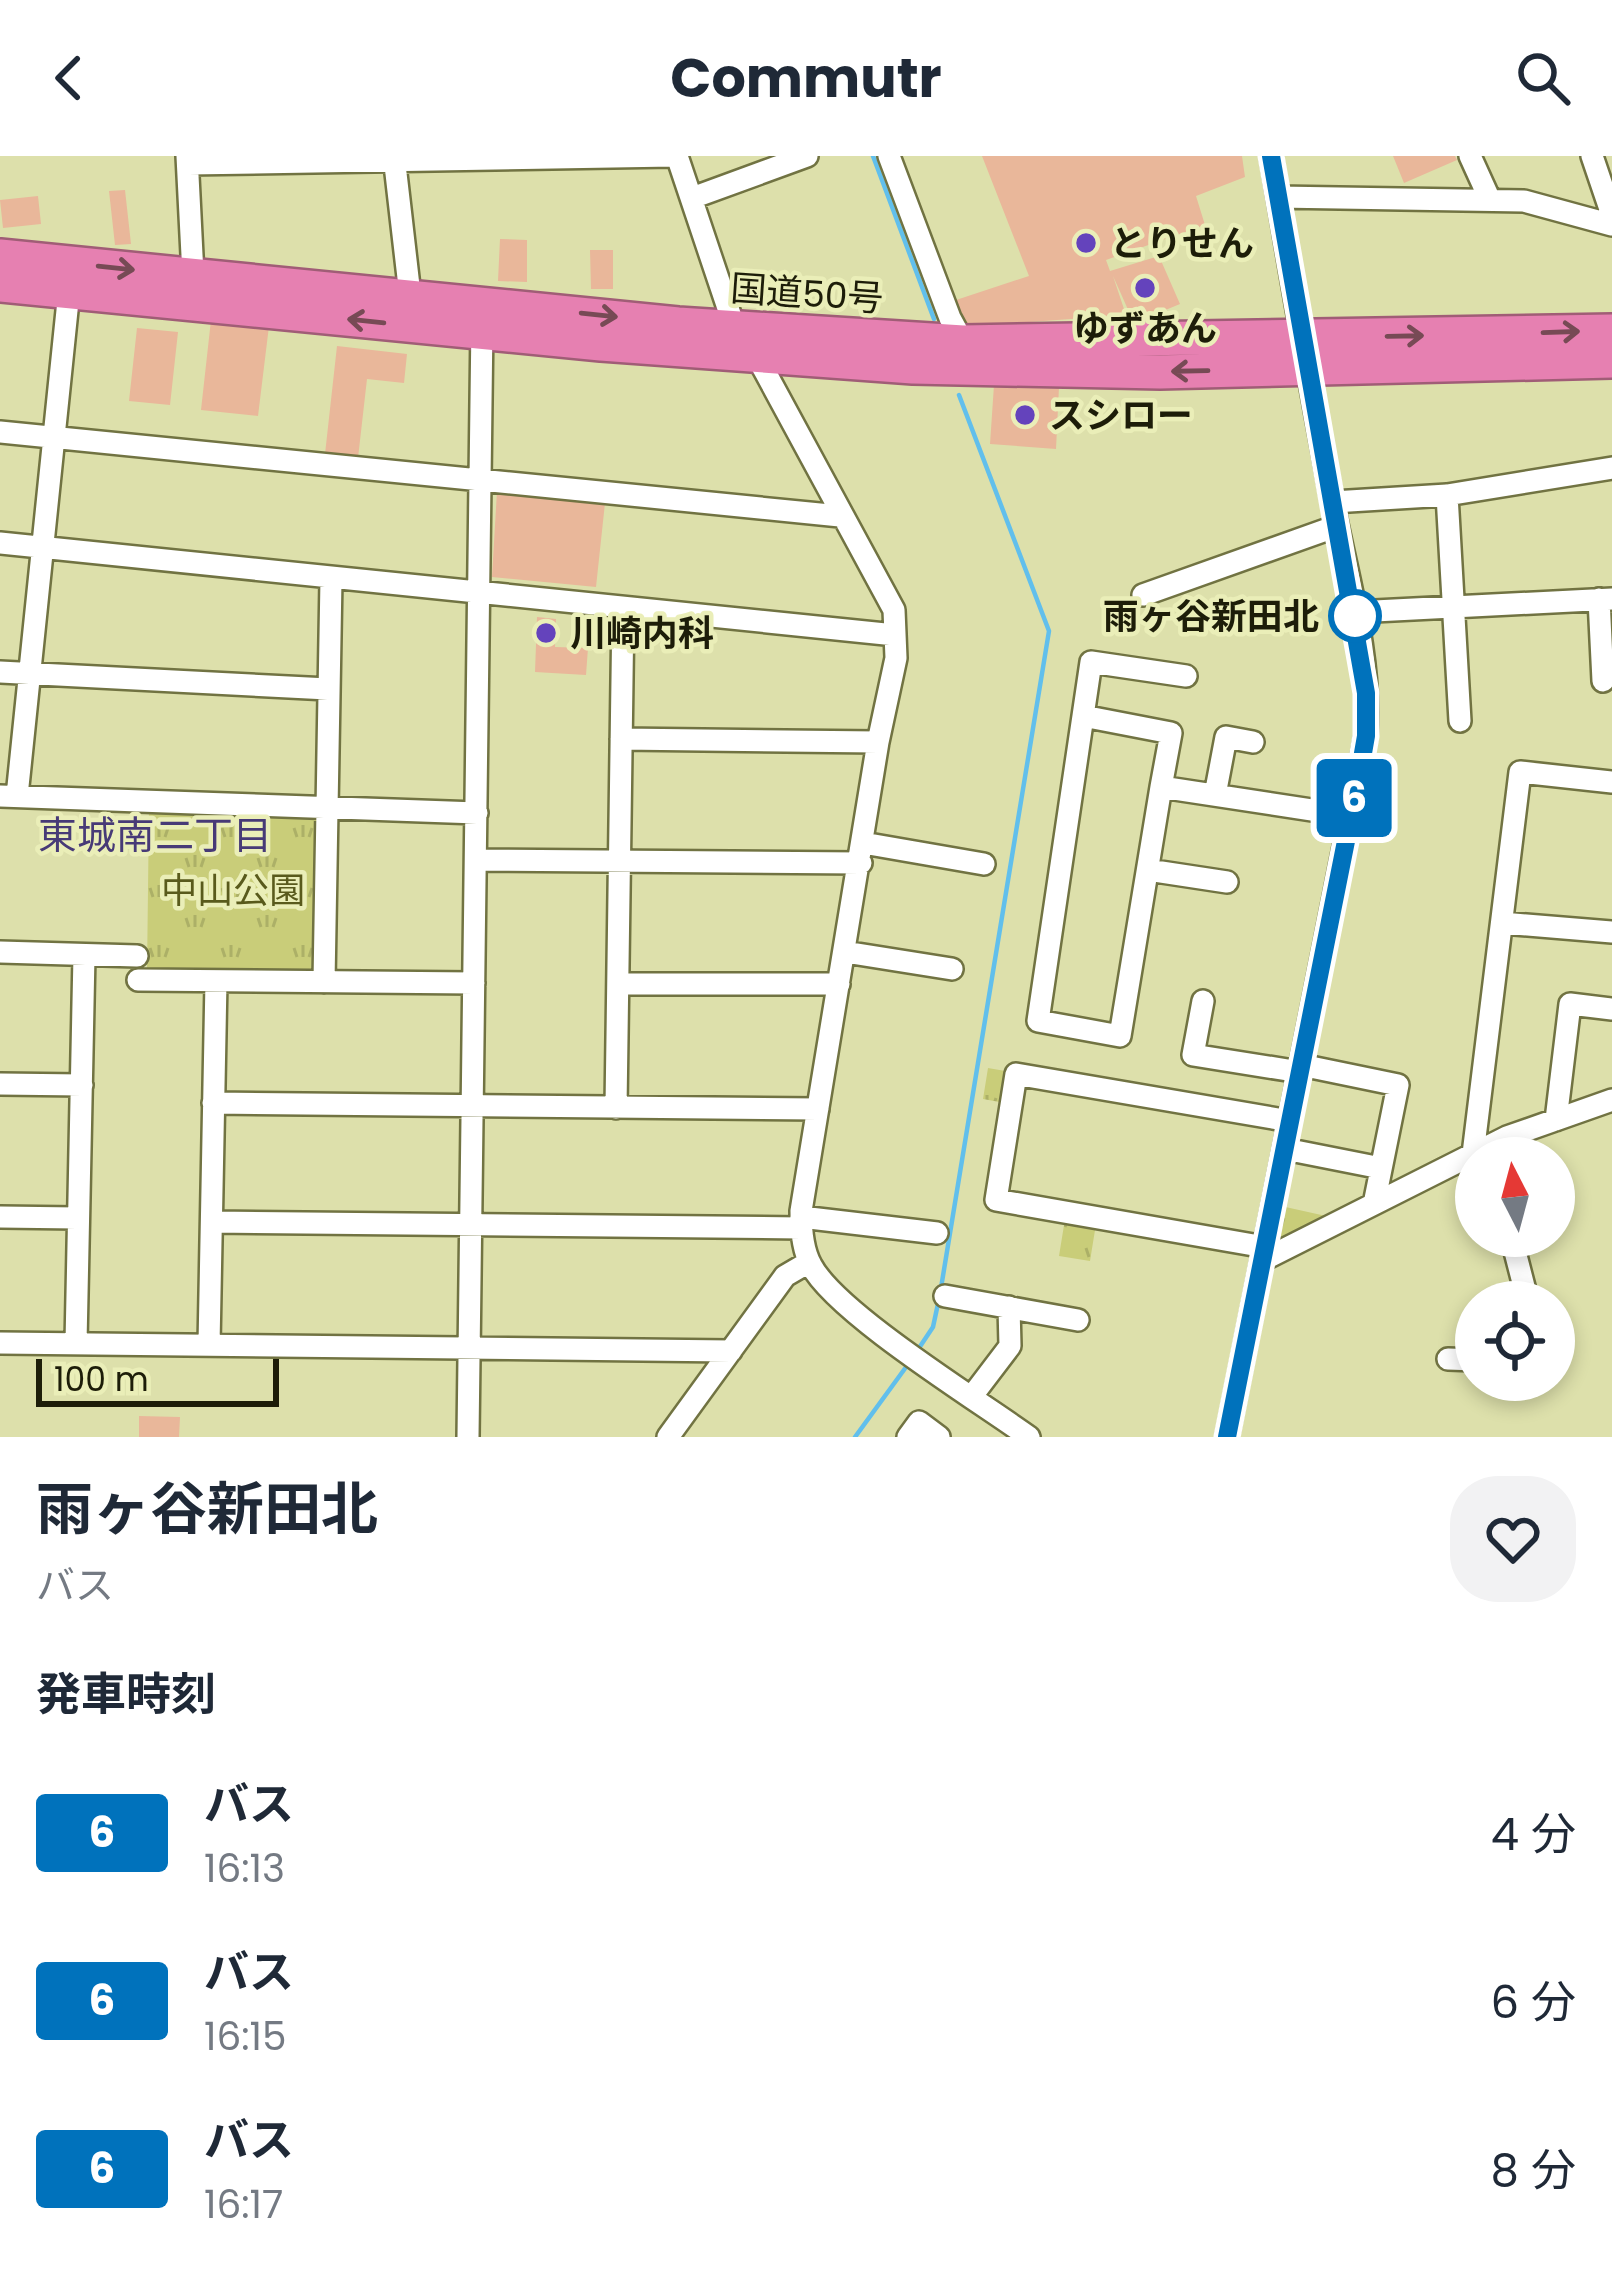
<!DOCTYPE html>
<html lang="ja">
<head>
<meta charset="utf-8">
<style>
  body { margin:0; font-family:Poppins,"Noto Sans JP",sans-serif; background:#f2f2f3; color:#1f2937; height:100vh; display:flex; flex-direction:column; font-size:45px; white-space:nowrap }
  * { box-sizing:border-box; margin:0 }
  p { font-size:39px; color:#747a83 }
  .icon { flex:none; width:66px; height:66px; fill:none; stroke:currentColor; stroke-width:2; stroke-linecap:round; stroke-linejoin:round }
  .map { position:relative; height:1281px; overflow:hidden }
  .drawer { display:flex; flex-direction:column; background:#fff; flex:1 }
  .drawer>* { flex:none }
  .badge { padding:0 24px; border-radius:9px; font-size:42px; line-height:78px }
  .needle { width:78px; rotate:354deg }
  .tools { position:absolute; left:1455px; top:981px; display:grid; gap:24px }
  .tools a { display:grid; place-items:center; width:120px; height:120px; border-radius:50%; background:#fff; box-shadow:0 6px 18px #0003; font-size:60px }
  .scale { position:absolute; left:36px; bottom:30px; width:243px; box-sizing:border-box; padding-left:12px; border:6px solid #1d1d09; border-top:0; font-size:33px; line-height:42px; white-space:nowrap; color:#1d1d09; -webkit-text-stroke:9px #eaeeb8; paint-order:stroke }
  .map>.badge { position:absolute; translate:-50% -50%; box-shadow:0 0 0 6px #fff }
  h2 { padding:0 36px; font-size:45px; line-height:108px }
  .round { display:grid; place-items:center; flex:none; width:126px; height:126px; border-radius:48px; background:#f2f2f3 }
  .overview { display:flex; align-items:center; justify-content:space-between; height:204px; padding:0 36px }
  h1 { font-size:57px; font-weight:700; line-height:90px }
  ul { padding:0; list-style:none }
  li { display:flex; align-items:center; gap:36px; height:168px; padding:0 36px }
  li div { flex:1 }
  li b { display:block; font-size:45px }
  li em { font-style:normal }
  li .badge { min-width:132px; font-weight:700; text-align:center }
  header { display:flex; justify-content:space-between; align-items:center; height:156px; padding:0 36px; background:#fff; font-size:54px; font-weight:700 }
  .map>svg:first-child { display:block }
  .park { fill:url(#park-tufts) }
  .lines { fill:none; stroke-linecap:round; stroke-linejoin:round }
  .stream { stroke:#61bfec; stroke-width:4.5 }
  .building { fill:#e9b79a }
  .minor-casing { stroke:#717342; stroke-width:26 }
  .highway-casing { stroke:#a05d76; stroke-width:38 }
  .minor { stroke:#fff; stroke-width:21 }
  .highway { stroke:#e680b1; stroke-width:33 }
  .oneway { stroke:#774a55 }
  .line-casing { stroke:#fff; stroke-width:27 }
  .line { stroke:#0072bc; stroke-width:18 }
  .poi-dot { fill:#6443bc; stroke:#eaeeb8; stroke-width:4.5 }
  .stop-dot { fill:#fff; stroke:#0072bc; stroke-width:6 }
  .labels { text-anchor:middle; stroke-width:9; stroke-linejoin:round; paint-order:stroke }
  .poi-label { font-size:36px; font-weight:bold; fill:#1d1d09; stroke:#eaeeb8; text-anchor:start }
  .street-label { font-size:36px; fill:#1d1d09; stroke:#eaeeb8 }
  .stop-label { font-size:36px; font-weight:bold; fill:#1d1d09; stroke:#eaeeb8; text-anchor:end }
  .park-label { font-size:36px; fill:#595a1c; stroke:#eaeeb8 }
  .neighbourhood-label { font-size:39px; fill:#473a77; stroke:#eaeeb8 }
</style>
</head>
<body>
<header><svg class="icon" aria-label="back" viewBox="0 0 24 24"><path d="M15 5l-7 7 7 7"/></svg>Commutr<svg class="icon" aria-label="search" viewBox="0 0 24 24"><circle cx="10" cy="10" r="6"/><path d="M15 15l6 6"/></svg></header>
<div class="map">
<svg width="1612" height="1281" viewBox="0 0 1612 1281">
  <defs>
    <pattern id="park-tufts" width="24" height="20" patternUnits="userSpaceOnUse" patternTransform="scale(3)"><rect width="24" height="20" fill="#c9cd79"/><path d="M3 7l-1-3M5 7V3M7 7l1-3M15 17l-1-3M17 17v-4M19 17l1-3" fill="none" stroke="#acb067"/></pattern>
  </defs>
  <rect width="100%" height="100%" fill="#dde0ab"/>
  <path class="park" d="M149 652 313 655 319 664 317 816 147 814Z
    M988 912 1011 916 1005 947 983 943Z
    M1281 1050 1326 1060 1273 1092Z
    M1065 1063 1096 1068 1090 1105 1059 1100Z"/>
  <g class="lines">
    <path class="stream" d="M873 0 934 163
      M941 1132 1049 475 959 239
      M915 1198 933 1171 939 1143
      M855 1281 909 1207"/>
  </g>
  <path class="building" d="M982 0H1242L1245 21 1196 40 1205 69 1106 104 1110 115 1159 100 1180 148 1134 167 1113 120 1126 159 973 170 958 162 953 145 1029 120Z
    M1393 0H1455L1457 4 1404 27Z
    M125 34 131 88 115 89 109 35Z
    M38 40 41 68 3 72 0 44Z
    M500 83 527 84V126L498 125Z
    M590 94H613V133H591Z
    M211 164 269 170 258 260 201 254Z
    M137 172 178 176 170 249 129 245Z
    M337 190 407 198 404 227 367 223 358 302 325 298Z
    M994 229 1059 231 1056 293 990 288Z
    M497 335 605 347 596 431 492 421Z
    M537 461 556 463 555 491 588 492 586 519 535 516Z
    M139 1260 180 1261 179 1281H139Z"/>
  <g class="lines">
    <g class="minor-casing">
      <path id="minor" d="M187 0 193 119
        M394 0 410 139
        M677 0 735 173
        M889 0 950 162 963 186
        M1470 0 1490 44
        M1592 0 1612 59
        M188 8 673 0
        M1278 41 1524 45 1612 69
        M692 42 807 0
        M756 199 894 454 896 502 878 586 801 1055C801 1072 802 1093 811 1109 836 1157 979 1245 1029 1281
        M0 276 840 360
        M1447 339 1460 565
        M1333 346 1447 339 1612 312
        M0 387 895 479
        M1143 439 1337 370
        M1599 443 1603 525
        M1355 456 1612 443
        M0 516 328 533
        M1083 560 1091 506 1186 520
        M621 583 878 586
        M1161 631 1120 880 1038 865 1083 560 1171 577 1161 631 1351 660
        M1215 639 1226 581 1253 586
        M0 640 477 657
        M17 640 69 135
        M863 687 984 708
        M476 704 861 707
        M1148 714 1227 726
        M1502 767 1612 776
        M0 796 137 800
        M845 796 952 813
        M138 824 474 827
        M324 826 331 423
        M618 828H839
        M1203 845 1193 899 1300 916
        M1301 909 1398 929 1374 1048
        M0 928 82 929
        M213 947 818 953
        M616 952 623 452
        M1556 964 1570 848 1612 853
        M1285 993 1381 1012
        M1473 998 1520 616 1612 626
        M0 1061 77 1062
        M801 1061 937 1077
        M212 1066 801 1072
        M1511 1080 1528 1146
        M1265 1091 996 1044 1016 918 1290 965
        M1263 1104 1507 981 1612 944
        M945 1140 1078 1164
        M0 1187 731 1195
        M76 1187 84 799
        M209 1189 216 825
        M1448 1203 1476 1204
        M972 1240 1010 1190 1009 1151
        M468 1281 482 166
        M668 1281 785 1120 809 1106
        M908 1281 919 1266 939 1281
        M1227 1281 1366 580C1372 502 1347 420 1332 344 1310 230 1290 115 1271 0"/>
    </g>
    <g class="highway-casing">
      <path id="highway" d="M0 100 678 168 963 186 1612 175
        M0 129 601 188 913 211 1160 216 1612 205"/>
    </g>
    <use href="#minor" class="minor"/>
    <use href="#highway" class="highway"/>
  </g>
  <defs><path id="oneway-shaft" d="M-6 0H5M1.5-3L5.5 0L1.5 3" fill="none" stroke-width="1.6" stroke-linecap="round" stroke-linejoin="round" transform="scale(3)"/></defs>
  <g class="oneway">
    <use href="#oneway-shaft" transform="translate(116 112) rotate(6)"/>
    <use href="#oneway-shaft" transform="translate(599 159) rotate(6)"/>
    <use href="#oneway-shaft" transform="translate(366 165) rotate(-174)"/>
    <use href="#oneway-shaft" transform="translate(1561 176) rotate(-2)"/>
    <use href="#oneway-shaft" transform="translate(1405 180) rotate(-1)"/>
    <use href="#oneway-shaft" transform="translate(1190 215) rotate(179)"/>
  </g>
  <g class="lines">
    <g class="line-casing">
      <path id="line" d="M1227 1281 1359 620 1366 580V537L1271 0"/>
    </g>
    <use href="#line" class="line"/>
  </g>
  <g class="poi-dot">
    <circle cx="1086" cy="87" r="12"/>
    <circle cx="1145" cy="132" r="12"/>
    <circle cx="1025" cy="259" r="12"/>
    <circle cx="546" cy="477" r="12"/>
  </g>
  <circle class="stop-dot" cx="1355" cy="460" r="24"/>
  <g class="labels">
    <g class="poi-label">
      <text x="1110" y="100">とりせん</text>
      <text x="1145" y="185" text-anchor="middle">ゆずあん</text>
      <text x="1049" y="272">スシロー</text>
      <text x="570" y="490">川崎内科</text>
    </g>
    <g class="street-label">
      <text transform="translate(807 137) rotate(4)" y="13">国道50号</text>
    </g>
    <g class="stop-label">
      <text x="1319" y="473">雨ヶ谷新田北</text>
    </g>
    <g class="park-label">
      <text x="233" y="747">中山公園</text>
    </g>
    <g class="neighbourhood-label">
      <text x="155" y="693">東城南二丁目</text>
    </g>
  </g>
</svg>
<div class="tools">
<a><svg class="needle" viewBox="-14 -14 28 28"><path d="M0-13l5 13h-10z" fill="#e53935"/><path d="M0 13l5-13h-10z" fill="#747a83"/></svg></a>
<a><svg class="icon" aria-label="locate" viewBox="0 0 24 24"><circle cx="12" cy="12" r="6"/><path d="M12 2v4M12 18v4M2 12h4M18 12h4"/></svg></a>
</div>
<div class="scale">100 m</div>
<b class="badge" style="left:1354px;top:642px;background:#0072bc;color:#fff">6</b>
</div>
<section class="drawer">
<div class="overview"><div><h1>雨ヶ谷新田北</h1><p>バス</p></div><a class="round"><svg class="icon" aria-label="heart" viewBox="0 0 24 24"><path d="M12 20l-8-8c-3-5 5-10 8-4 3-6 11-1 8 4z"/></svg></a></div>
<h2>発車時刻</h2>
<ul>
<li><span class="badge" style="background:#0072bc;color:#fff">6</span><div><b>バス</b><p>16:13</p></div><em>4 分</em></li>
<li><span class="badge" style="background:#0072bc;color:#fff">6</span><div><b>バス</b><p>16:15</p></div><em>6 分</em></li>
<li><span class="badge" style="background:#0072bc;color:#fff">6</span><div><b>バス</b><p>16:17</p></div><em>8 分</em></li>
</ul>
</section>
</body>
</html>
